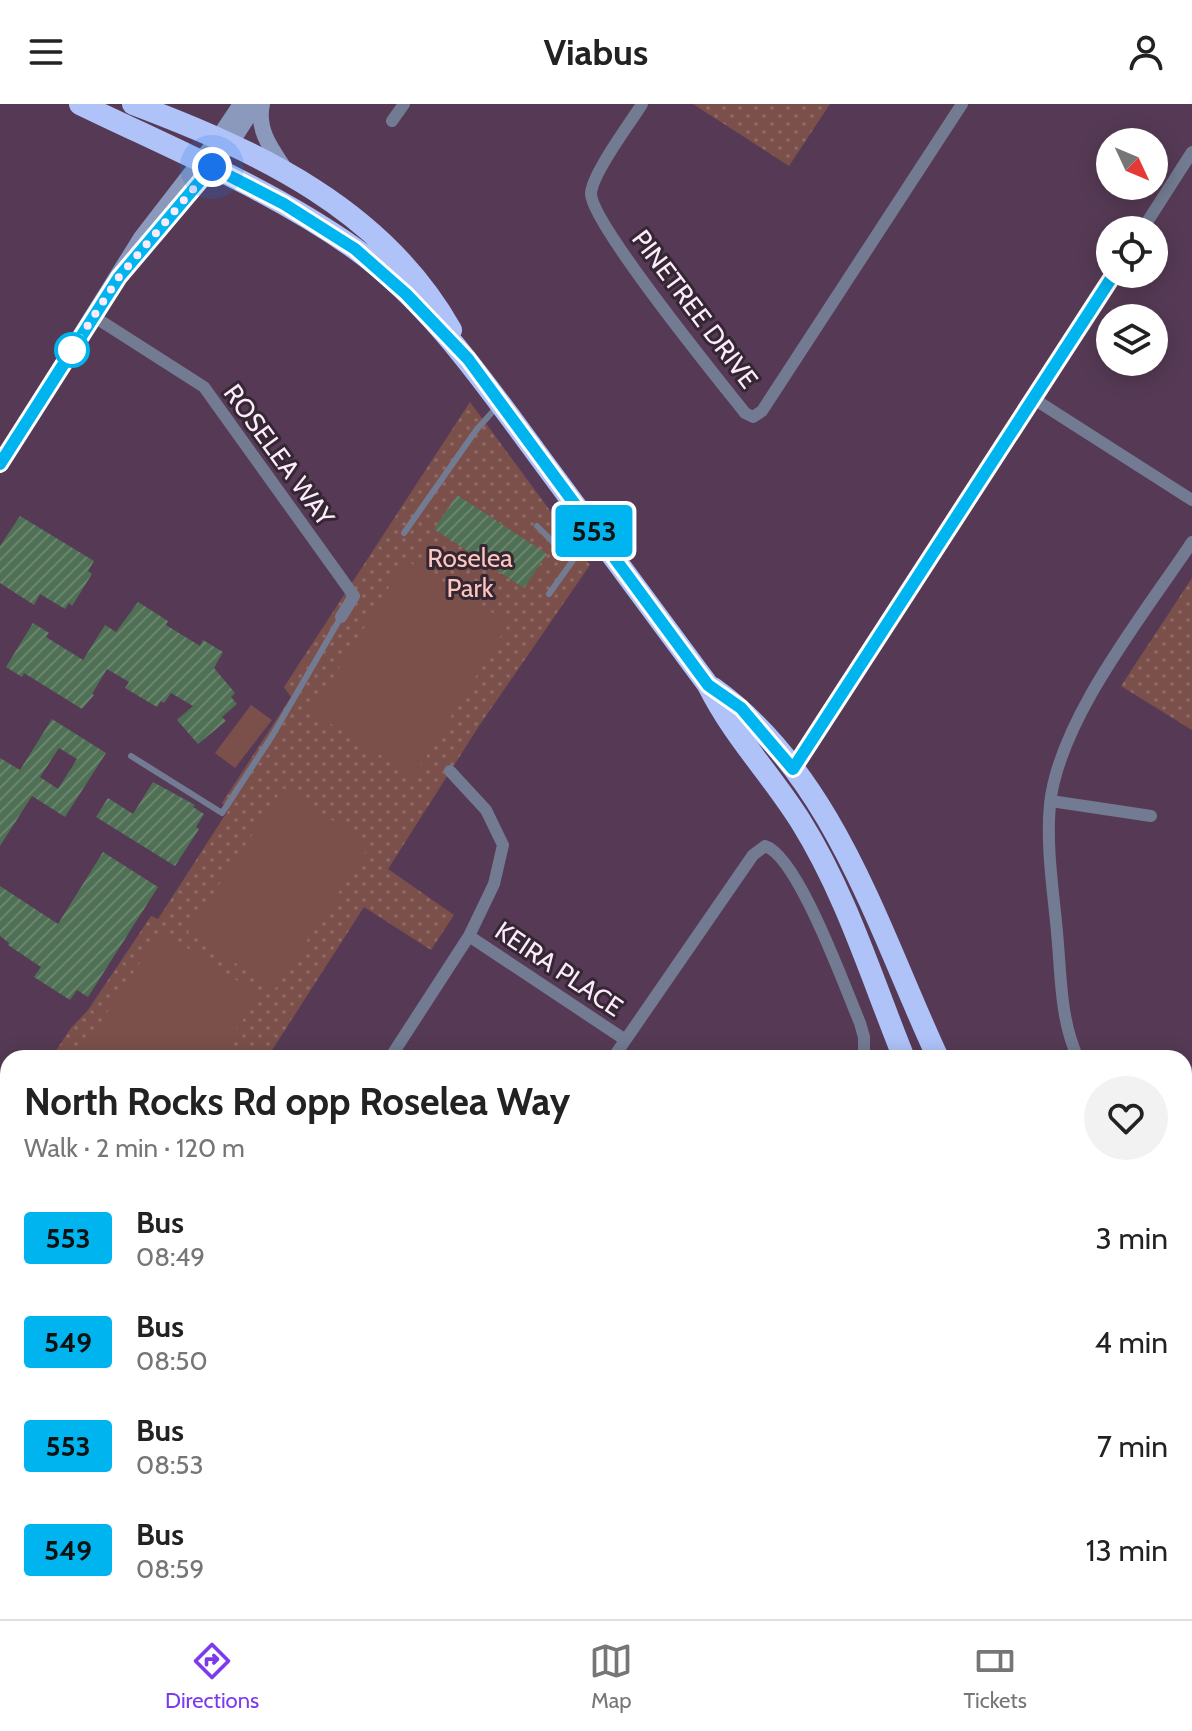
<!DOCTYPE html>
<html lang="en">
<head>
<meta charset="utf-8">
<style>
  body { margin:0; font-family:Cabin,sans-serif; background:#f2f2f2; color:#222; height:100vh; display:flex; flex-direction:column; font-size:30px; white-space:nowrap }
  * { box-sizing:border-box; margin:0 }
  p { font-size:26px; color:#767676 }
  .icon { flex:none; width:44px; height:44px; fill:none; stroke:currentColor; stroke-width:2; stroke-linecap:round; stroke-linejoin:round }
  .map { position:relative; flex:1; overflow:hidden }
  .side { position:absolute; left:0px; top:946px; width:1192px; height:570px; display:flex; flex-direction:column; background:#fff; border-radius:24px 24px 0 0; box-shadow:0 4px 20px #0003 }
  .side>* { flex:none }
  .badge { padding:0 16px; border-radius:6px; font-size:28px; line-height:52px }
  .needle { width:52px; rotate:134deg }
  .fabs { position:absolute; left:1096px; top:24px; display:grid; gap:16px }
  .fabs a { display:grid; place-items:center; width:72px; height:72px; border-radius:50%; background:#fff; box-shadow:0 4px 20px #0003; font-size:40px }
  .you { position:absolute; width:40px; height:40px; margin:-20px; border:6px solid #fff; border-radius:50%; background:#1a73e8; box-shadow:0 0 0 12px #1a73e833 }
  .map>.badge { position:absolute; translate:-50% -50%; box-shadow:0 0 0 4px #fff }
  .round { display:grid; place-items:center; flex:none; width:84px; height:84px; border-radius:42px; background:#f2f2f2 }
  .head { display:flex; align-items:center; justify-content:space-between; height:136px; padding:0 24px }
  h1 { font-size:38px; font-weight:700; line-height:60px }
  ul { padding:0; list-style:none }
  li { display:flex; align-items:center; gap:24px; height:104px; padding:0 24px }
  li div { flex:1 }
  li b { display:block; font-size:30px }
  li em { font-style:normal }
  li .badge { min-width:88px; font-weight:700; text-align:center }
  header { display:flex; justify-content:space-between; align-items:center; height:104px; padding:0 24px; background:#fff; font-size:36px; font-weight:700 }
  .tabs { display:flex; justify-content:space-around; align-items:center; height:112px; border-top:2px solid #e0e0e0; background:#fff; font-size:22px; color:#767676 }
  .tabs a { display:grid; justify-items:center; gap:4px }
  .tabs .active { color:#7c3aed }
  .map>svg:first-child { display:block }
  .grass { fill:url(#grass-dots) }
  .pitch { fill:#7b504a }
  .building { fill:url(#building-hatch); fill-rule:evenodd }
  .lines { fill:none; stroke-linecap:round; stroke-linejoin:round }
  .highway-tunnel { stroke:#6f556e; stroke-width:22; stroke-dasharray:22 11; stroke-linecap:butt }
  .lane { stroke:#737b92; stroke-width:6 }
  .street { stroke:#737b92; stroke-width:12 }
  .secondary { stroke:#8b99bc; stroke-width:16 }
  .highway { stroke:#afc3f9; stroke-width:22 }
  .line-casing { stroke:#fff; stroke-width:18 }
  .line { stroke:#00b5ef; stroke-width:12 }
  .walk { stroke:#fdebfb; stroke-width:8; stroke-dasharray:0 14.4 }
  .stop-dot { fill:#fff; stroke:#00b5ef; stroke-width:4 }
  .labels { text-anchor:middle; stroke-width:6; stroke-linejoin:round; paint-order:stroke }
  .street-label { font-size:26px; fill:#fdebfb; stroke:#342733 }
  .park-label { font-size:26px; fill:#fec6bd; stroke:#342733 }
</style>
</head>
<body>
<header><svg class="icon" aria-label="menu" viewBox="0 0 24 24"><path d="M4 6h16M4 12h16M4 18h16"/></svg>Viabus<svg class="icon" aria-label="person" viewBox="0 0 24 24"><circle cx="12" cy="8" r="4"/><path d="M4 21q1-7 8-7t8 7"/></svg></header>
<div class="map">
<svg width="1192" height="1515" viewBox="0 0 1192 1515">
  <defs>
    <pattern id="grass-dots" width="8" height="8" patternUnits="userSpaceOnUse" patternTransform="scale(2)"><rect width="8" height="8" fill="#7b504a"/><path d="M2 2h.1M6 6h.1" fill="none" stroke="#8f6965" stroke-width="1.8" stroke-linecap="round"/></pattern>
    <pattern id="building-hatch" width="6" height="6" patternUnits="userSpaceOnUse" patternTransform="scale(2)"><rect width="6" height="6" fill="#4f7054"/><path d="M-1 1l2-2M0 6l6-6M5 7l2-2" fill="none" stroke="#69856e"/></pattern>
  </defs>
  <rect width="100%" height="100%" fill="#563a55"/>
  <path class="grass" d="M693 0H830L789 62Z
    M470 298 590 461 479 622 388 765 454 811 431 846 364 803 267 954H51L71 924 88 906 151 812 158 815 229 705 222 699 291 593 284 583Z
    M1192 474V626L1121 582Z
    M8 1018V1356L0 1368V1029Z"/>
  <path class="pitch" d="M406 456 509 519 414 672 312 608Z
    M251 601 272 616 235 664 215 649Z
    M283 684 370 741 275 885 188 828Z
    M161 827 259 891 218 954H77Z
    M8 1051V1271L0 1265V1063Z"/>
  <path class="building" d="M457 391 547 450 524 484 434 425Z
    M20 412 94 457 88 467 92 470 72 502 69 499 65 505 40 490 34 501 0 479V442Z
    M138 498 168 517 166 521 200 542 203 536 223 548 214 564 235 589 231 593 237 600 222 613 226 617 198 640 177 616 193 602 171 589 164 599 161 597 157 603 125 584 129 578 107 565 92 590 94 591 82 605 24 569 22 573 6 563 33 519 49 529 46 533 83 556 105 521 116 528Z
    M52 615 106 649 65 713 32 692 0 742V654L20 666ZM59 644 77 655 58 685 40 673Z
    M153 678 195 701 193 703 204 710 196 723 199 725 175 762 96 713 108 694 133 710Z
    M103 748 158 783 88 893 77 886 70 896 34 873 41 863 8 841 9 839 0 832V782L58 820Z"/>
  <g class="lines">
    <path class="highway-tunnel" d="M1184 1484 1192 1473"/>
    <path class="lane" d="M537 422 571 456
      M404 429 477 325 496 304
      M549 490 591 431
      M131 652 222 709 272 632 341 513
      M358 1515 363 1508"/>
    <path class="street" d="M642 0C631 18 591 71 591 90 592 120 719 276 745 309L753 313 762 307 962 0
      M392 17 404 0
      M1142 126 1192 48
      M93 212 204 283 354 492 341 513
      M1034 295 1192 396
      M793 665 1114 170
      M1051 697 1151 712
      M469 832 624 935
      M390 954 469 832 494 780 503 741 486 706 450 667
      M613 954 753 751 765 742C798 752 845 884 860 919L864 933V954
      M1078 954C1060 916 1061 870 1057 828 1053 785 1046 742 1050 700 1059 615 1145 509 1192 438
      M1184 979 1189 968
      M1184 1089 1192 1099
      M278 1508 287 1515
      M854 1508 859 1515
      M14 1515 21 1508
      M257 1515 262 1508
      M570 1515 574 1508"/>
    <path class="secondary" d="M262 0C256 26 272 46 286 67
      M154 133 231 39 256 0
      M0 360 141 134 219 33 241 0"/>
    <path class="highway" d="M80 0C173 45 270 85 354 144 428 197 482 275 535 347 593 425 650 503 708 581 734 633 771 670 801 718 846 790 872 875 904 954
      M133 0C258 47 383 105 451 226
      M713 584C834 671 878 825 938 954
      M1184 1318 1192 1322
      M1184 1343 1192 1351
      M1184 1394 1192 1402
      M1184 1451 1192 1449
      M1129 1515 1134 1508
      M1162 1515 1167 1508"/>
  </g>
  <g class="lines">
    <g class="line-casing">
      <path id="line" d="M0 360 119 173 212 63 284 100 355 145 406 190 468 255 708 581 741 604 793 665 1114 170"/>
    </g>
    <use href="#line" class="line"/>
    <path class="walk" d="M72 246 119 173 212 63"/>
  </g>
  <circle class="stop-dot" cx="72" cy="246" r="16"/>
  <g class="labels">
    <g class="street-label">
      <text transform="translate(695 205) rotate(53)" y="9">PINETREE DRIVE</text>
      <text transform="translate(279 351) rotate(54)" y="9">ROSELEA WAY</text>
      <text transform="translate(559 865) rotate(34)" y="9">KEIRA PLACE</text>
    </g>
    <g class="park-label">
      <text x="470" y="463">Roselea<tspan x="470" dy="30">Park</tspan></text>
    </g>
  </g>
</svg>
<div class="fabs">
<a><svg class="needle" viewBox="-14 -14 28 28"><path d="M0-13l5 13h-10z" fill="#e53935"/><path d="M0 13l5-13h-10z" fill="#767676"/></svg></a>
<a><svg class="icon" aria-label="locate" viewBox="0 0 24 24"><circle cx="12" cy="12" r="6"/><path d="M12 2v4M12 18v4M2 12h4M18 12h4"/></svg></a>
<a><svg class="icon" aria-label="layers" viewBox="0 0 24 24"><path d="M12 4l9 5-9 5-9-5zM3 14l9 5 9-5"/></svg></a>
</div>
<div class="you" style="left:212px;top:63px"></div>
<b class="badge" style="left:594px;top:427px;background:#00b5ef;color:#111">553</b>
<section class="side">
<div class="head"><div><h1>North Rocks Rd opp Roselea Way</h1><p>Walk · 2 min · 120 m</p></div><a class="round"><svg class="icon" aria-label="heart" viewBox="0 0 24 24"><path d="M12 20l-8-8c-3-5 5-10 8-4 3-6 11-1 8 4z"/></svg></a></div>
<ul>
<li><span class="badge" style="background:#00b5ef;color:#111">553</span><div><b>Bus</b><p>08:49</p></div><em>3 min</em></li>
<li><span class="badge" style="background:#00b5ef;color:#111">549</span><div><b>Bus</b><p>08:50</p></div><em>4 min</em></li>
<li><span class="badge" style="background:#00b5ef;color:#111">553</span><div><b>Bus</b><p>08:53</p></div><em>7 min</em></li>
<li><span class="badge" style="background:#00b5ef;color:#111">549</span><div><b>Bus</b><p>08:59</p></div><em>13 min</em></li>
</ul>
</section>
</div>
<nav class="tabs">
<a class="active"><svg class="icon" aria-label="directions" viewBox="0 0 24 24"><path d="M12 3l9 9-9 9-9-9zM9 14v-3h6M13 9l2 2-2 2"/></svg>Directions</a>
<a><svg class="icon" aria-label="map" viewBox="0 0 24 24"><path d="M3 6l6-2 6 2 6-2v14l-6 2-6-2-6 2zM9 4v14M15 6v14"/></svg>Map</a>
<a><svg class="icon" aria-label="tickets" viewBox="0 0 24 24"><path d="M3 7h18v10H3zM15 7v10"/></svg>Tickets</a>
</nav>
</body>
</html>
